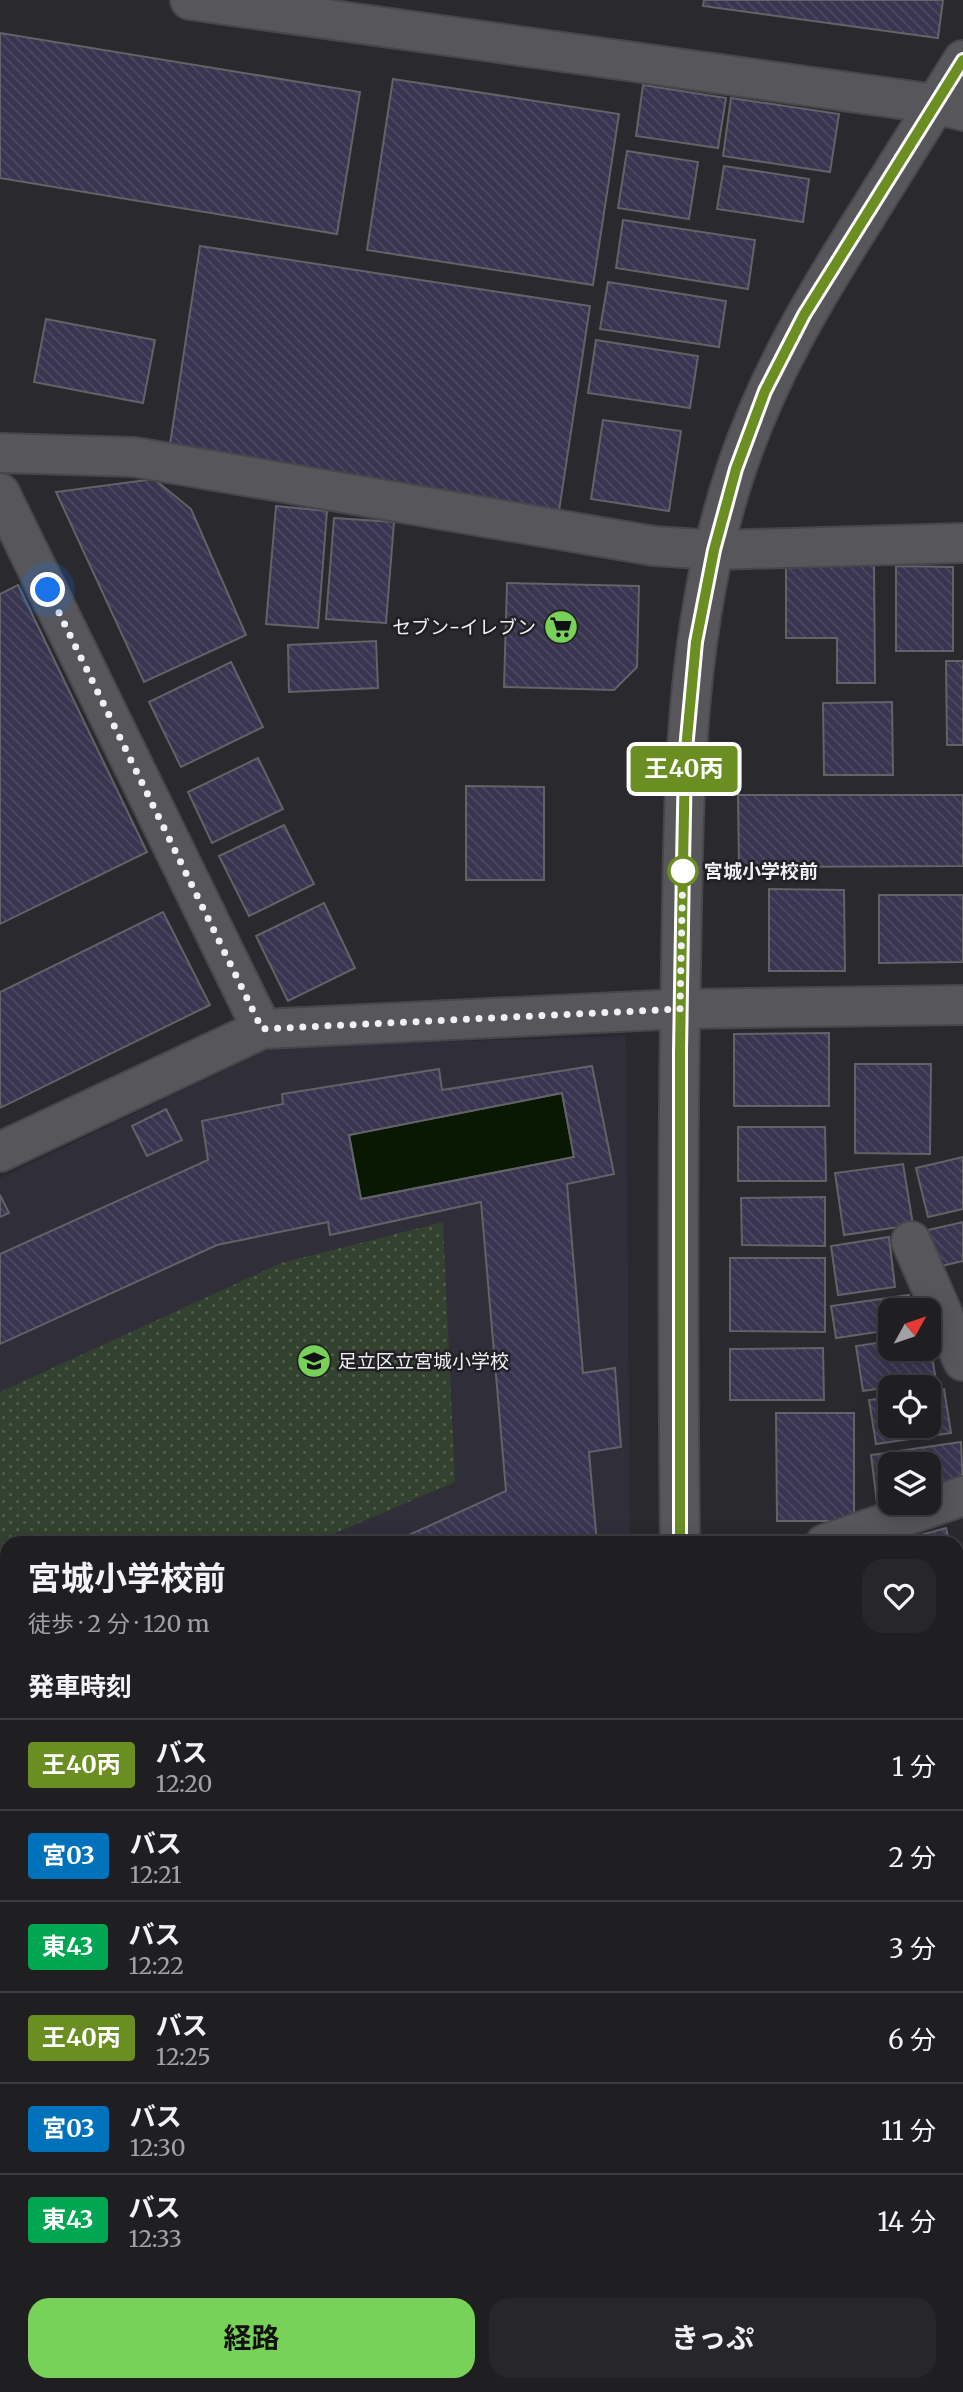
<!DOCTYPE html>
<html lang="ja">
<head>
<meta charset="utf-8">
<style>
  body { margin:0; font-family:Merriweather,"Noto Sans JP",serif; background:#27272a; color:#f1f3f6; height:100vh; display:flex; flex-direction:column; font-size:26px; white-space:nowrap }
  * { box-sizing:border-box; margin:0 }
  p { font-size:23px; color:#a1a2a5 }
  .icon { flex:none; width:38px; height:38px; fill:none; stroke:currentColor; stroke-width:2; stroke-linecap:round; stroke-linejoin:round }
  .map { position:relative; flex:1; overflow:hidden }
  .details { position:absolute; left:0px; top:1536px; width:964px; height:856px; display:flex; flex-direction:column; background:#1f1f22; border-radius:21px 21px 0 0; box-shadow:0 4px 18px #0003,0 0 0 2px #3c3d40 }
  .details>* { flex:none }
  .badge { padding:0 14px; border-radius:5px; font-size:24px; line-height:46px }
  .needle { width:46px; rotate:50deg }
  .controls { position:absolute; left:878px; top:1298px; display:grid; gap:14px }
  .controls a { display:grid; place-items:center; width:63px; height:63px; border-radius:14px; background:#1f1f22; box-shadow:0 4px 18px #0003,0 0 0 2px #3c3d40; font-size:35px }
  .you { position:absolute; width:35px; height:35px; margin:-18px; border:5px solid #fff; border-radius:50%; background:#1a73e8; box-shadow:0 0 0 10px #1a73e833 }
  .map>.badge { position:absolute; translate:-50% -50%; box-shadow:0 0 0 4px #fff }
  h2 { padding:0 28px; font-size:26px; line-height:63px }
  .round { display:grid; place-items:center; flex:none; width:74px; height:74px; border-radius:21px; background:#27272a }
  .headline { display:flex; align-items:center; justify-content:space-between; height:119px; padding:0 28px }
  h1 { font-size:33px; font-weight:700; line-height:52px }
  .cta { display:flex; gap:14px; margin-top:auto; padding:14px 28px }
  .cta a { flex:1; height:80px; border-radius:21px; background:#78d158; color:#111; font-size:28px; font-weight:700; line-height:80px; text-align:center }
  .cta a+a { background:#27272a; color:#f1f3f6 }
  ul { padding:0; list-style:none }
  li { display:flex; align-items:center; gap:21px; height:91px; padding:0 28px; border-top:2px solid #3c3d40 }
  li div { flex:1 }
  li b { display:block; font-size:26px }
  li em { font-style:normal }
  li .badge { min-width:77px; font-weight:700; text-align:center }
  .map>svg:first-child { display:block }
  .built { fill:#302e39 }
  .park { fill:url(#park-dots) }
  .water { fill:#081803; stroke:#4e594b; stroke-width:2 }
  .building { fill:url(#building-back-hatch); stroke:#636267; stroke-width:2; fill-rule:evenodd }
  .lines { fill:none; stroke-linecap:round; stroke-linejoin:round }
  .minor-casing { stroke:#47474b; stroke-width:42 }
  .minor { stroke:#56565b; stroke-width:38 }
  .line-casing { stroke:#fff; stroke-width:16 }
  .line { stroke:#6b8e23; stroke-width:10 }
  .walk { stroke:#f0f0f3; stroke-width:7; stroke-dasharray:0 12.6 }
  .stop-dot { fill:#fff; stroke:#6b8e23; stroke-width:3.5 }
  .labels { text-anchor:middle; stroke-width:5; stroke-linejoin:round; paint-order:stroke }
  .poi-label { font-size:19px; fill:#f0f0f3; stroke:#201f24; text-anchor:end }
  .stop-label { font-size:19px; font-weight:bold; fill:#f0f0f3; stroke:#201f24; text-anchor:start }
</style>
</head>
<body>
<div class="map">
<svg width="963" height="2392" viewBox="0 0 963 2392">
  <defs>
    <pattern id="park-dots" width="8" height="8" patternUnits="userSpaceOnUse" patternTransform="scale(1.75)"><rect width="8" height="8" fill="#33422f"/><path d="M2 2h.1M6 6h.1" fill="none" stroke="#515e4e" stroke-width="1.8" stroke-linecap="round"/></pattern>
    <pattern id="building-back-hatch" width="6" height="6" patternUnits="userSpaceOnUse" patternTransform="scale(1.75)"><rect width="6" height="6" fill="#393550"/><path d="M-1 5l2 2M0 0l6 6M5-1l2 2" fill="none" stroke="#4c4961"/></pattern>
  </defs>
  <rect width="100%" height="100%" fill="#29292e"/>
  <path class="built" d="M626 1036 630 1543 7 1544V1885L0 1889V1178L273 1047Z"/>
  <path class="park" d="M443 1222 455 1482 312 1543 7 1544V1675L0 1678V1392L281 1263Z"/>
  <path class="water" d="M562 1093 574 1157 361 1199 349 1135Z"/>
  <path class="building" d="M704 0H943L938 38 703 6Z
    M0 33 360 92 337 234 0 178Z
    M393 79 619 114 593 285 367 250Z
    M643 85 726 98 718 148 636 136Z
    M731 98 839 114 830 172 723 156Z
    M627 151 698 162 689 219 618 208Z
    M724 166 809 179 803 222 717 209Z
    M623 220 755 240 748 289 616 268Z
    M200 246 590 306 559 511 169 451Z
    M608 282 726 301 719 347 600 329Z
    M46 319 155 340 143 403 34 382Z
    M596 340 698 356 690 408 588 393Z
    M603 420 681 431 669 511 591 499Z
    M154 479 191 509 246 635 144 682 56 492Z
    M276 506 327 511 318 628 266 624Z
    M334 518 394 522 386 623 326 619Z
    M786 565H874L875 683H837V638H786Z
    M896 566 953 567V651H896Z
    M507 583 639 586 637 667 614 690 504 687Z
    M18 585 147 852 0 924V594Z
    M376 641 378 688 289 692 288 645Z
    M946 661H963V745H947Z
    M231 662 263 727 181 767 149 702Z
    M892 702 893 775H824L823 703Z
    M258 758 283 809 212 843 188 792Z
    M466 786 544 787V880H466Z
    M738 795H963V866L739 867Z
    M284 825 314 884 249 916 219 856Z
    M769 889 844 890 845 971H769Z
    M879 895H963V962L879 963Z
    M324 903 355 968 288 1001 256 936Z
    M163 912 210 1005 0 1108V992Z
    M829 1033V1106H734V1034Z
    M855 1064H931L930 1154 855 1153Z
    M592 1066 614 1174 567 1184 583 1373 615 1368 621 1447 589 1452 597 1544H389L506 1491 481 1202 330 1235 328 1222 217 1245 0 1344V1254L208 1160 202 1121 283 1104 282 1094 439 1069 442 1090ZM562 1093 574 1157 361 1199 349 1135Z
    M166 1109 182 1140 147 1156 132 1126Z
    M738 1127H825L826 1181H738Z
    M963 1157V1209L928 1217 916 1168Z
    M903 1164 913 1225 844 1235 835 1173Z
    M0 1195 9 1213 0 1217Z
    M825 1197V1246L742 1245 741 1198Z
    M963 1222V1261L937 1267 928 1230Z
    M889 1237 895 1287 838 1295 831 1246Z
    M730 1258H825V1332L730 1331Z
    M909 1295 911 1311H891V1330L836 1338 831 1306Z
    M929 1338 936 1381 863 1391 856 1346 891 1341V1349H929Z
    M823 1348 824 1400H730V1349Z
    M944 1389 951 1433 876 1444 869 1400 891 1397V1426H929V1391Z
    M776 1413H854V1521H777Z
    M961 1442 963 1492 929 1496V1465H891V1501L877 1503 871 1455Z
    M946 1528 950 1544H888Z
    M957 1568 963 1589V1598L957 1600Z
    M963 1608V1684L957 1685V1609Z
    M957 1696H963V1775H957Z
    M957 1841H963V1890H957Z
    M957 1971H963V2034H957Z
    M0 1972 7 1987V2025L0 2028Z
    M7 2037V2118L0 2121V2040Z
    M960 2131 963 2142V2236L957 2237V2132Z
    M7 2139V2168L0 2153V2143Z
    M0 2203 7 2220V2277L0 2280Z
    M7 2293V2385H26L10 2392H0V2296Z
    M332 2385H434L437 2392H335Z
    M508 2385H567L552 2392H511Z
    M588 2385H688L691 2392H573Z
    M714 2385H787L788 2392H715Z
    M875 2385H900L879 2392H877Z"/>
  <g class="lines">
    <g class="minor-casing">
      <path id="minor" d="M190 0 935 104 963 111
        M0 453 134 457 654 546 714 550 963 543
        M0 493 262 1029
        M0 1152 262 1029 680 1009 963 1005
        M911 1241 963 1361
        M680 1544C678 1352 677 1159 681 968 684 799 682 629 737 467 768 375 813 300 864 219 897 166 930 113 963 60
        M825 1544 963 1496
        M0 1921 7 1918
        M957 2089 963 2087
        M465 2385 468 2392
        M806 2385 807 2392
        M143 2392 160 2385"/>
    </g>
    <use href="#minor" class="minor"/>
  </g>
  <g class="lines">
    <g class="line-casing">
      <path id="line" d="M680 1544V1052L683 864 685 760 696 642 714 550 736 469 765 391 804 315 963 60"/>
    </g>
    <use href="#line" class="line"/>
    <path class="walk" d="M48 590 262 1029 680 1009 683 864V871"/>
  </g>
  <defs>
    <g id="supermarket-disc" transform="scale(1.75)"><circle r="9.5" fill="#78d158" stroke="#201f24"/><path d="M-6-5.5h2.5l.6 2H6L4.5 2H-2.5L-4.4-4H-6ZM-1.5 3.2a1.3 1.3 0 1 0 .1 0ZM3 3.2a1.3 1.3 0 1 0 .1 0Z" fill="#111"/></g>
    <g id="school-disc" transform="scale(1.75)"><circle r="9.5" fill="#78d158" stroke="#201f24"/><path d="M0-5L7-2L0 1L-7-2ZM-4 1L0 2.5L4 1V4Q0 6-4 4Z" fill="#111"/></g>
  </defs>
  <g fill-rule="evenodd">
    <use href="#supermarket-disc" x="561" y="627"/>
    <use href="#school-disc" x="314" y="1361"/>
  </g>
  <circle class="stop-dot" cx="683" cy="871" r="14"/>
  <g class="labels">
    <g class="poi-label">
      <text x="536" y="634">セブン-イレブン</text>
      <text x="338" y="1368" text-anchor="start">足立区立宮城小学校</text>
    </g>
    <g class="stop-label">
      <text x="704" y="878">宮城小学校前</text>
    </g>
  </g>
</svg>
<div class="controls">
<a><svg class="needle" viewBox="-14 -14 28 28"><path d="M0-13l5 13h-10z" fill="#e53935"/><path d="M0 13l5-13h-10z" fill="#a1a2a5"/></svg></a>
<a><svg class="icon" aria-label="locate" viewBox="0 0 24 24"><circle cx="12" cy="12" r="6"/><path d="M12 2v4M12 18v4M2 12h4M18 12h4"/></svg></a>
<a><svg class="icon" aria-label="layers" viewBox="0 0 24 24"><path d="M12 4l9 5-9 5-9-5zM3 14l9 5 9-5"/></svg></a>
</div>
<div class="you" style="left:48px;top:590px"></div>
<b class="badge" style="left:684px;top:769px;background:#6b8e23;color:#fff">王40丙</b>
<section class="details">
<div class="headline"><div><h1>宮城小学校前</h1><p>徒歩 · 2 分 · 120 m</p></div><a class="round"><svg class="icon" aria-label="heart" viewBox="0 0 24 24"><path d="M12 20l-8-8c-3-5 5-10 8-4 3-6 11-1 8 4z"/></svg></a></div>
<h2>発車時刻</h2>
<ul>
<li><span class="badge" style="background:#6b8e23;color:#fff">王40丙</span><div><b>バス</b><p>12:20</p></div><em>1 分</em></li>
<li><span class="badge" style="background:#0072bc;color:#fff">宮03</span><div><b>バス</b><p>12:21</p></div><em>2 分</em></li>
<li><span class="badge" style="background:#00a651;color:#fff">東43</span><div><b>バス</b><p>12:22</p></div><em>3 分</em></li>
<li><span class="badge" style="background:#6b8e23;color:#fff">王40丙</span><div><b>バス</b><p>12:25</p></div><em>6 分</em></li>
<li><span class="badge" style="background:#0072bc;color:#fff">宮03</span><div><b>バス</b><p>12:30</p></div><em>11 分</em></li>
<li><span class="badge" style="background:#00a651;color:#fff">東43</span><div><b>バス</b><p>12:33</p></div><em>14 分</em></li>
</ul>
<div class="cta"><a>経路</a><a>きっぷ</a></div>
</section>
</div>
</body>
</html>
